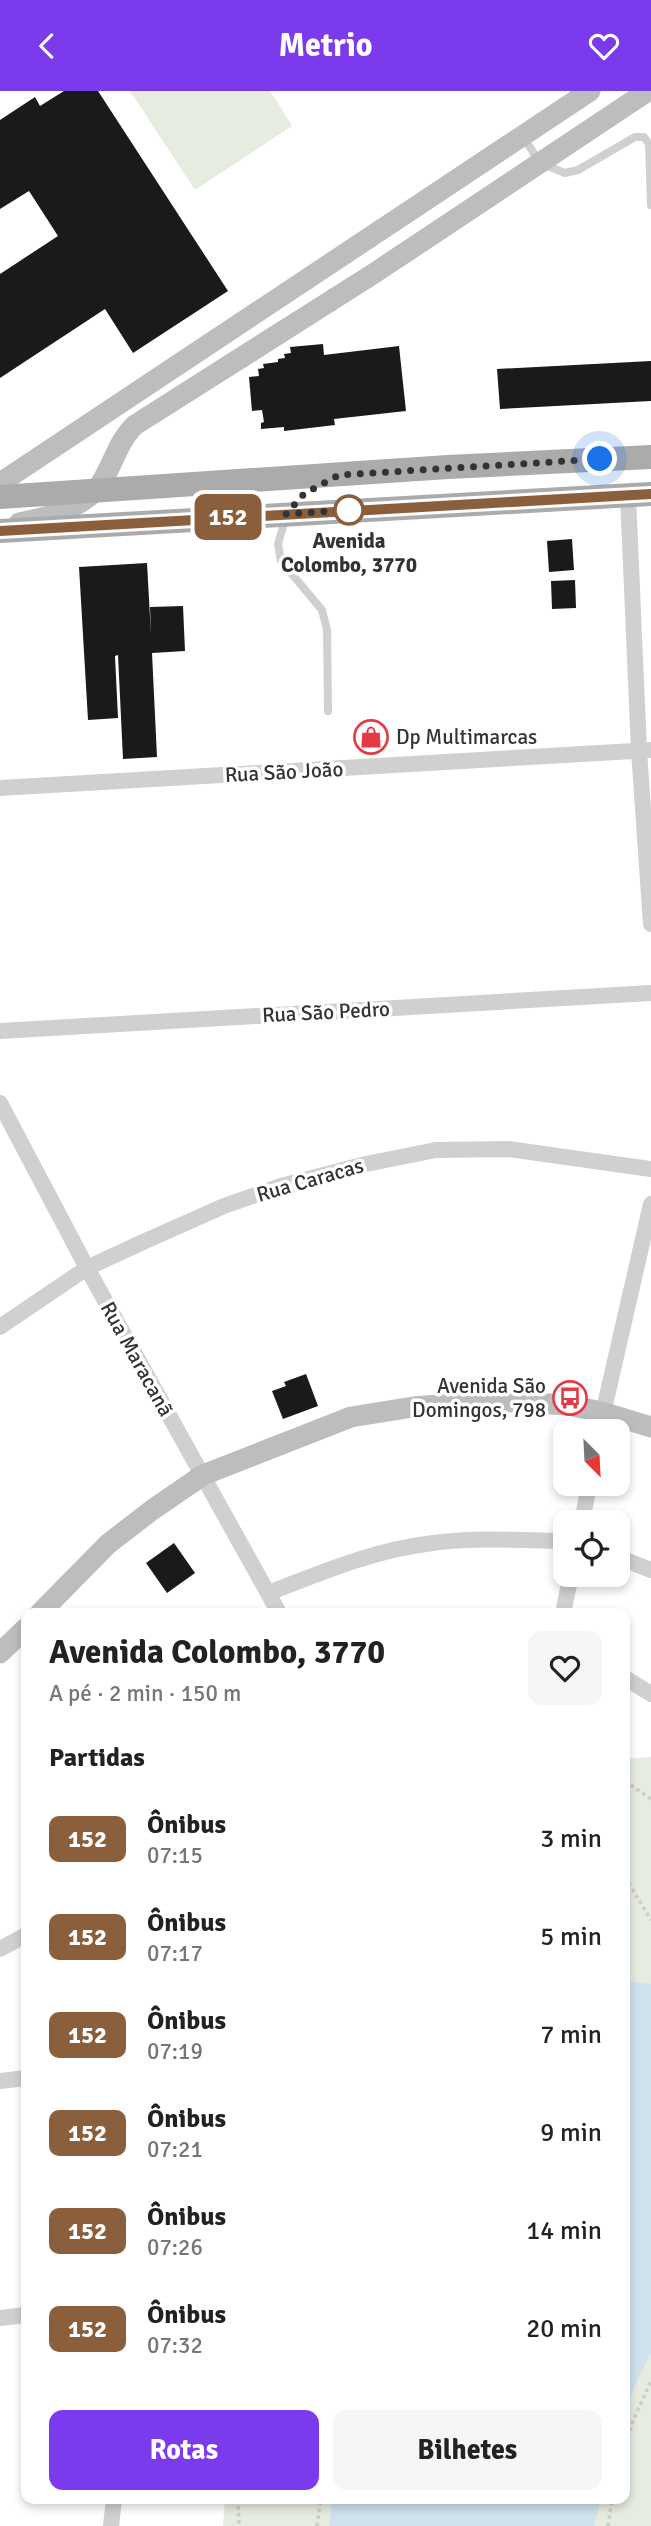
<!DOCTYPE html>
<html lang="pt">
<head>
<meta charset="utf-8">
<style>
  body { margin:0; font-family:Signika,sans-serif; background:#f6f6f6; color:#222; height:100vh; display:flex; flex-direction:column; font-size:26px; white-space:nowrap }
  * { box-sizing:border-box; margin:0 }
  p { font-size:23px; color:#767676 }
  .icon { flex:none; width:38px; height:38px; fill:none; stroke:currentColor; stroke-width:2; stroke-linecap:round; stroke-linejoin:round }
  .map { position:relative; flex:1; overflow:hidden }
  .side { position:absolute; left:21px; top:1517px; width:609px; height:896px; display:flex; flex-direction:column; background:#fff; border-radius:14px; box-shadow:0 4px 10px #0003 }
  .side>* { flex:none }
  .badge { padding:0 14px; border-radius:10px; font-size:24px; line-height:46px }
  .needle { width:46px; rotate:156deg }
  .buttons { position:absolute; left:553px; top:1328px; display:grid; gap:14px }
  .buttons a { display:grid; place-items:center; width:77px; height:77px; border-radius:14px; background:#fff; box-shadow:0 4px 10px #0003; font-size:35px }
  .you { position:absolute; width:35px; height:35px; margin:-18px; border:5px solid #fff; border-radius:50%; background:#1a73e8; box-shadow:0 0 0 10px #1a73e833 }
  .map>.badge { position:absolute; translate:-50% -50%; box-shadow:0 0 0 4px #fff }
  h2 { padding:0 28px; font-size:26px; line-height:63px }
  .round { display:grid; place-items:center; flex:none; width:74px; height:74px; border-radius:14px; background:#f6f6f6 }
  .head { display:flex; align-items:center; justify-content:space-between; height:119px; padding:0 28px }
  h1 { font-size:33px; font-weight:700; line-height:52px }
  .action { display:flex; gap:14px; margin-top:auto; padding:14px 28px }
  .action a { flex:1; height:80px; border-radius:14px; background:#7c3aed; color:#fff; font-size:28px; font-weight:700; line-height:80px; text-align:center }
  .action a+a { background:#f6f6f6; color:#222 }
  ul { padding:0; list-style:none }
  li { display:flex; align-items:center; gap:21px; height:98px; padding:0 28px }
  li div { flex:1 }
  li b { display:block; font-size:26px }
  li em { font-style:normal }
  li .badge { min-width:77px; font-weight:700; text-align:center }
  header { display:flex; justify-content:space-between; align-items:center; height:91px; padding:0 28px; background:#7c3aed; color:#fff; font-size:32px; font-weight:700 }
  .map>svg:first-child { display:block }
  .green { fill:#e6ecdf }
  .water { fill:#cfe2ee }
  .building { fill:#1a1a1a }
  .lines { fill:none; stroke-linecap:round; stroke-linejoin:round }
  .path { stroke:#cdcdcd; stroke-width:3.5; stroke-dasharray:3.5 3.5; stroke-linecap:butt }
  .lane { stroke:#d0d0d0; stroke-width:8 }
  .street { stroke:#d0d0d0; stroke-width:16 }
  .secondary { stroke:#bdbdbd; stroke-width:21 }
  .primary { stroke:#ababab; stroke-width:24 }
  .line-casing { stroke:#fff; stroke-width:16 }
  .line { stroke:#8b5e3c; stroke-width:10 }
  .walk { stroke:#333; stroke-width:7; stroke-dasharray:0 12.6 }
  .stop-dot { fill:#fff; stroke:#8b5e3c; stroke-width:3.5 }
  .labels { text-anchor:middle; stroke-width:7; stroke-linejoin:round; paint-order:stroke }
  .stop-label { font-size:21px; font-weight:bold; fill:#333; stroke:#fff }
  .poi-label { font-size:21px; fill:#333; stroke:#fff; text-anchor:start }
  .street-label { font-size:21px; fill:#333; stroke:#fff }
</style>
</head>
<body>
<header><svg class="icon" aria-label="back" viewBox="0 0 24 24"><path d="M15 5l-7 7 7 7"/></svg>Metrio<svg class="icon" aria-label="heart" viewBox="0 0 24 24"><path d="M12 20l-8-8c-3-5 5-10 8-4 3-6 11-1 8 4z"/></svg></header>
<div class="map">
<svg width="651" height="2435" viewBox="0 0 651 2435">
  <rect width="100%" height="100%" fill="#fff"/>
  <path class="green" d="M130 0H270L292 35 195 99Z
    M651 1666V2435H223L225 2408H625V1668Z"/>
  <path class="water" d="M625 1890 651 1893V2261L634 2297 625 2323Z
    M332 2408H601L594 2435H329Z"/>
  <path class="building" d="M64 0H98L228 200 133 262 105 218 0 287V183L58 145 29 100 0 118V29L35 6 40 15Z
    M323 253 324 264 399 255 406 320 334 328 335 334 284 340V336L261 338V332L264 331 262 319 252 320 249 286 259 285 258 278 264 277 263 273 278 271V268L285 267 284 263 291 262 290 256Z
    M651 270V310L500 318 497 278Z
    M572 448 574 479 549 481 547 450Z
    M147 472 151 544 150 516 183 515 185 560 152 562 157 666 123 668 118 564 115 565 118 627 88 629 79 476Z
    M575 489 576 517 552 518 551 490Z
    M306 1283 318 1315 283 1328 272 1300 286 1295 284 1291Z
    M174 1452 195 1482 167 1502 146 1472Z"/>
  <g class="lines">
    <path class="path" d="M625 1690 651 1708
      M625 1786 651 1829
      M625 2360 632 2332 651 2290
      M238 2408 239 2435
      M317 2435 321 2408
      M608 2435 612 2408"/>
    <path class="lane" d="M524 47 540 72 565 82 578 79 635 46H644L649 53 651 114
      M285 429 278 453 281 470 322 519 327 539 328 620"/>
    <path class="street" d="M628 405 639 660 651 833
      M0 697 651 659
      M0 940 651 902
      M0 1012 87 1177 279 1522
      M0 1236 87 1177 143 1151 224 1115 281 1095 366 1073 436 1059 508 1058 651 1078
      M599 1340 651 1113
      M582 1432 589 1393
      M618 1466 651 1479
      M268 1502C319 1483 371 1460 426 1453 472 1446 519 1449 565 1450
      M563 1522 571 1484
      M625 1587 651 1603
      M0 1858 26 1844
      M0 1990 26 1987
      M0 2227 26 2224
      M111 2435 114 2408"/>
    <path class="secondary" d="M0 392 590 0
      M19 432C44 427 77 419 95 400 111 383 115 353 135 334L373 183 648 0
      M40 1522 108 1453 152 1419 203 1384 351 1326 413 1316 492 1310 568 1314 602 1321 651 1336
      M0 1562 26 1537"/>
    <path class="primary" d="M0 406 448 376 651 366
      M0 440 651 403"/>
  </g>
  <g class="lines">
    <g class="line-casing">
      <path id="line" d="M0 440 651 403"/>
    </g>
    <use href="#line" class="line"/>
    <path class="walk" d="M349 419 286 423 304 403 339 384 600 368"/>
  </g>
  <defs>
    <g id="shop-ring" transform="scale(1.75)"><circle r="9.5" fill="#fff" stroke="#e63946" stroke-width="1.5"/><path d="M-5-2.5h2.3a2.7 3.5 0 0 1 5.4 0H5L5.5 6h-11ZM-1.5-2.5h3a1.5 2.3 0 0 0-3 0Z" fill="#e63946"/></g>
    <g id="bus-ring" transform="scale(1.75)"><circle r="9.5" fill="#fff" stroke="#e63946" stroke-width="1.5"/><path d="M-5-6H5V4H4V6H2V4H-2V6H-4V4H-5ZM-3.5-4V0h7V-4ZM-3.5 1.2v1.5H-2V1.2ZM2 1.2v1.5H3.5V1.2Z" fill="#e63946"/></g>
  </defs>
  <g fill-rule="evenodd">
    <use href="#shop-ring" x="371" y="646"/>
    <use href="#bus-ring" x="570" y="1307"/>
  </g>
  <circle class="stop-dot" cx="349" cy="419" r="14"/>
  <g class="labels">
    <g class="stop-label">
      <text x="349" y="457">Avenida<tspan x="349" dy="24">Colombo, 3770</tspan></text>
    </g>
    <g class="poi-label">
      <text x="396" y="653">Dp Multimarcas</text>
      <text x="546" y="1302" text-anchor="end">Avenida São<tspan x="546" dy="24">Domingos, 798</tspan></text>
    </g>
    <g class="street-label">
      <text transform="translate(284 681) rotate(-3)" y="7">Rua São João</text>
      <text transform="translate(326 921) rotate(-3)" y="7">Rua São Pedro</text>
      <text transform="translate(310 1089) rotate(-16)" y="7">Rua Caracas</text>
      <text transform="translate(137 1268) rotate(61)" y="7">Rua Maracanã</text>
    </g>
  </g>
</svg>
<div class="buttons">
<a><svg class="needle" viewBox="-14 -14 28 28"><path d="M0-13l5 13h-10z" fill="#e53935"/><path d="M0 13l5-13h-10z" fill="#767676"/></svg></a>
<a><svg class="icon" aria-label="locate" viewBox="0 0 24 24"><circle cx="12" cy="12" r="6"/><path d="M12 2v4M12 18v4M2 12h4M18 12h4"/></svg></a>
</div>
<div class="you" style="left:600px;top:368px"></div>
<b class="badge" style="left:228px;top:426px;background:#8b5e3c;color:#fff">152</b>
<section class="side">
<div class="head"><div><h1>Avenida Colombo, 3770</h1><p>A pé · 2 min · 150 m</p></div><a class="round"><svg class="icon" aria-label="heart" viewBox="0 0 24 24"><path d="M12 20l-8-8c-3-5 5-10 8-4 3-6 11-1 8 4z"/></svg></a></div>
<h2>Partidas</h2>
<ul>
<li><span class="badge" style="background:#8b5e3c;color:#fff">152</span><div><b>Ônibus</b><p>07:15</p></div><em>3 min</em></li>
<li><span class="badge" style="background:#8b5e3c;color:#fff">152</span><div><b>Ônibus</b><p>07:17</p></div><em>5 min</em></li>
<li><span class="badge" style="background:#8b5e3c;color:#fff">152</span><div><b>Ônibus</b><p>07:19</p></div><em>7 min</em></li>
<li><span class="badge" style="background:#8b5e3c;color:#fff">152</span><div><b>Ônibus</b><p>07:21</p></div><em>9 min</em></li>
<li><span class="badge" style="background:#8b5e3c;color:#fff">152</span><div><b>Ônibus</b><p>07:26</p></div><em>14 min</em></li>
<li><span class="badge" style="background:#8b5e3c;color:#fff">152</span><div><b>Ônibus</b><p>07:32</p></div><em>20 min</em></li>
</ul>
<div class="action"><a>Rotas</a><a>Bilhetes</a></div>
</section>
</div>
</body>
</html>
